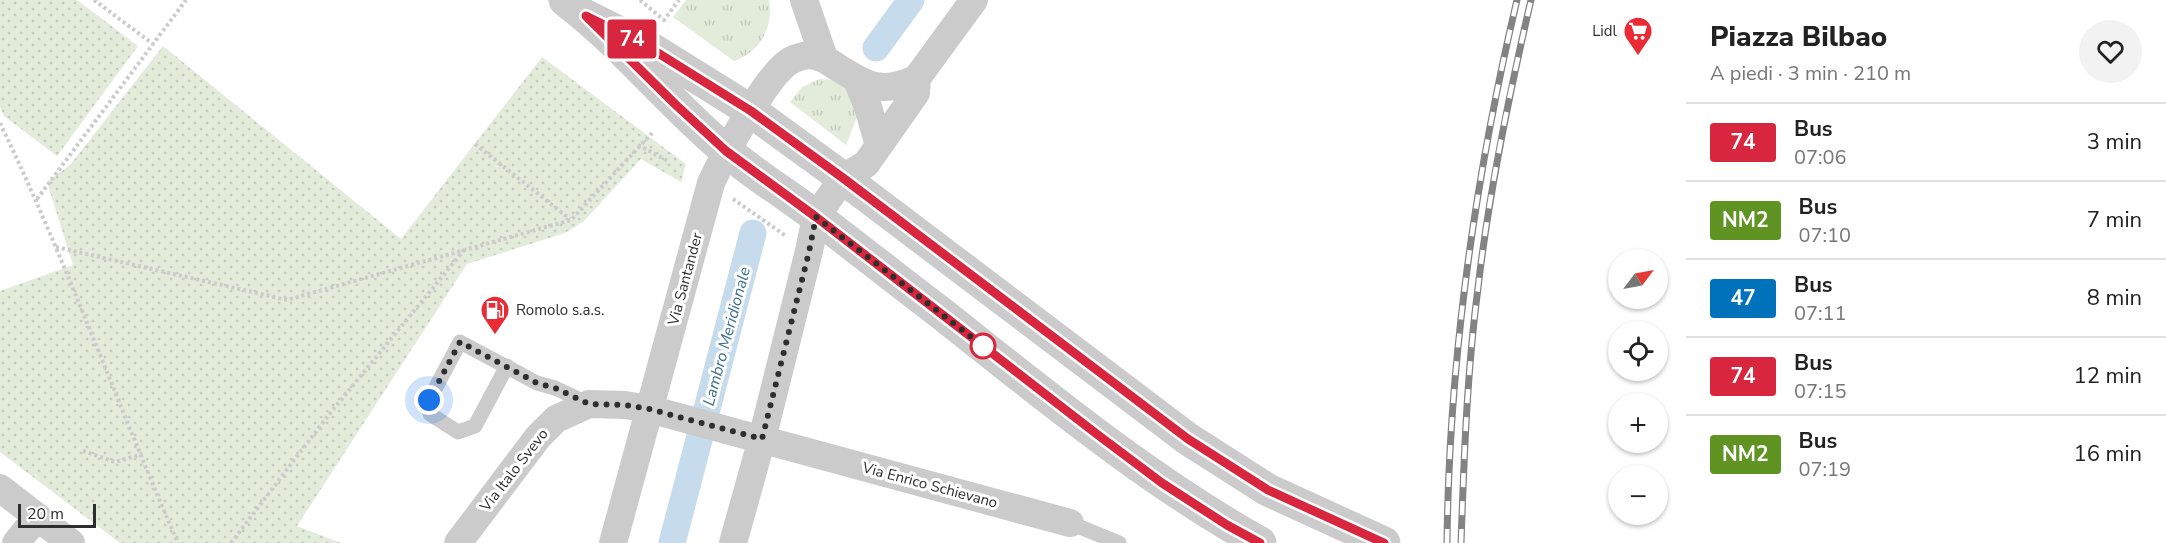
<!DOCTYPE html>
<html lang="it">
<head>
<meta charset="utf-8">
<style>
  body { margin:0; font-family:"Nunito Sans",sans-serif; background:#f2f2f2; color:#222; height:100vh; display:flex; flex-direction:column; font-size:22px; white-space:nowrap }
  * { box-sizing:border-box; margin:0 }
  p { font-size:20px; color:#767676 }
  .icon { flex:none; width:33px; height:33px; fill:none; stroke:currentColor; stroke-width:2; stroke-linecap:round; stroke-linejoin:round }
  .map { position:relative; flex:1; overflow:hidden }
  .side { display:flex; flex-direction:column; background:#fff; width:480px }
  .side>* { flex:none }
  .badge { padding:0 12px; border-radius:4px; font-size:21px; line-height:39px }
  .needle { width:39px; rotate:58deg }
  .controls { position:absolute; left:1608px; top:249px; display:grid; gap:12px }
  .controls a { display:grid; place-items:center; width:60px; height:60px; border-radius:50%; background:#fff; box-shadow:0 2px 4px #0004; font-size:30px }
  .scale { position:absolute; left:18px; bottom:15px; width:78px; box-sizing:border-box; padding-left:6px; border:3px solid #2e2e2e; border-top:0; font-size:16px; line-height:21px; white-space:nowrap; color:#2e2e2e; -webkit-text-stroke:4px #fff; paint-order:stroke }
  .you { position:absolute; width:30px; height:30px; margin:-15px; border:4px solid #fff; border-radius:50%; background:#1a73e8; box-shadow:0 0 0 9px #1a73e833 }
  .map>.badge { position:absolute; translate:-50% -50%; box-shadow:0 0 0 3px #fff }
  .round { display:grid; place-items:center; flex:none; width:63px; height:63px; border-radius:32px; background:#f2f2f2 }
  .head { display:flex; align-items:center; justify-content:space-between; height:102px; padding:0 24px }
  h1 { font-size:28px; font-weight:800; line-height:45px }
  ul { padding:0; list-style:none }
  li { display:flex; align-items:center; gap:18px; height:78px; padding:0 24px; border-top:2px solid #e0e0e0 }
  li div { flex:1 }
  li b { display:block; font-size:22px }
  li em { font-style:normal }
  li .badge { min-width:66px; font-weight:700; text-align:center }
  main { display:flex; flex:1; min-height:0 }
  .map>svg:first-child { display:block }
  .grass { fill:url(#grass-tufts) }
  .park { fill:url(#park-dots) }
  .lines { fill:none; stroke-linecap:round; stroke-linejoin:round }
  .canal { stroke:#c6dcec; stroke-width:27 }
  .path { stroke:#cbcbcb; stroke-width:4; stroke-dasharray:3 3; stroke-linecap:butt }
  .service { stroke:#cbcbcb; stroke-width:15 }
  .minor { stroke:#cbcbcb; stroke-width:28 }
  .tertiary { stroke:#cbcbcb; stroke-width:33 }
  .rail-casing { stroke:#838383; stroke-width:7 }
  .rail { stroke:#fff; stroke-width:4.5; stroke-dasharray:14; stroke-linecap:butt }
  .line-casing { stroke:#fff; stroke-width:14 }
  .line { stroke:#d7263d; stroke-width:9 }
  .walk { stroke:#2e2e2e; stroke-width:6; stroke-dasharray:0 10.8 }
  .stop-dot { fill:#fff; stroke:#d7263d; stroke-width:3 }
  .labels { text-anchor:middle; stroke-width:6; stroke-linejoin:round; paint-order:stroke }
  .poi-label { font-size:15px; fill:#2e2e2e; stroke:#fff; text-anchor:end }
  .street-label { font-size:15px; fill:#2e2e2e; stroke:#fff }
  .water-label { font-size:16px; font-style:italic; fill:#3a6d92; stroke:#fff }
</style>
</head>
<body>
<main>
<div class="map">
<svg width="1686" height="543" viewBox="0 0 1686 543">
  <defs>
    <pattern id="grass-tufts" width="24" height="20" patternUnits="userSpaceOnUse" patternTransform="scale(1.5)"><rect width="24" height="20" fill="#e3ecdb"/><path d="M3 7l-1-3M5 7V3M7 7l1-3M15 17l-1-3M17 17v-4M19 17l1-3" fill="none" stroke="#c3cbbc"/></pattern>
    <pattern id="park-dots" width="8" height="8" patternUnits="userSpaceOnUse" patternTransform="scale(1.5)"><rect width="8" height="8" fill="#e3ecdb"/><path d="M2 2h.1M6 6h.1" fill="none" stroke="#c3cbbc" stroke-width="1.8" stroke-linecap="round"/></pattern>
  </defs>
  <rect width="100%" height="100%" fill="#fff"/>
  <path class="grass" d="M686 0H769C774 27 760 52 734 61L673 17Z
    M820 79 835 80 847 86 857 117 846 145 790 102 802 87Z"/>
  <path class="park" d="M0 0H77L138 46 57 156 4 116 0 107Z
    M163 46 401 239 542 57 686 164 681 182 641 159 583 222 565 233 467 264 297 526 341 543H120L0 452V291L73 265 47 182 70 165Z"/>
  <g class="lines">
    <path class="canal" d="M876 48 911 0
      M672 543 753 233"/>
    <path class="path" d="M94 0 153 44
      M640 0 664 20 679 0
      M0 123C66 260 117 404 178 543
      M475 144 570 219
      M638 145 668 161
      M37 199 186 0
      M733 199 786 236
      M56 247 287 300 571 220 652 133
      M83 451 115 462 140 455
      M231 543 327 417 464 250"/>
    <path class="service" d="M507 366 475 426 458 432 430 414 429 400 460 342 537 383 555 388 589 404
      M1070 523 1119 543"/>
    <path class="minor" d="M804 0 824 58
      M857 80 868 107 879 145
      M0 488 71 543
      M16 543 37 517
      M458 543 538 437 556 419 589 404 625 405 649 409 1070 523
      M613 543 711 183C723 157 767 74 790 61 794 58 803 56 807 55 819 55 828 61 837 67 867 86 883 95 917 78
      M733 543 762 439 809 251 816 217 843 178 866 164 916 93 917 78 974 0"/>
    <path class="tertiary" d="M565 0C623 44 668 102 724 149 752 173 785 193 815 216 856 247 896 279 937 310 1041 392 1144 478 1260 543
      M586 16 650 48 751 111 843 178 1188 439 1268 490 1384 543"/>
    <g class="rail-casing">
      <path id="rail" d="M1447 543C1449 360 1475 178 1517 0
        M1461 543C1464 458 1467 372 1478 288 1489 191 1509 95 1531 0"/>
    </g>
    <use href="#rail" class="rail"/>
  </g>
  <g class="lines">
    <g class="line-casing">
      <path id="line" d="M1260 543 1227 525 1162 483 1098 435 816 217 726 151 676 105 586 16 650 48 751 111 843 178 1188 439 1268 490 1384 543"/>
    </g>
    <use href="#line" class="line"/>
    <path class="walk" d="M429 400 460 342 537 383 555 388 589 404 625 405 649 409 762 439 809 252 816 217 983 346"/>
  </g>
  <defs>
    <g id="supermarket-pin" transform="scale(1.5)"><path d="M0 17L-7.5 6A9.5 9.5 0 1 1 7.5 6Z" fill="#ea2a34" stroke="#fff"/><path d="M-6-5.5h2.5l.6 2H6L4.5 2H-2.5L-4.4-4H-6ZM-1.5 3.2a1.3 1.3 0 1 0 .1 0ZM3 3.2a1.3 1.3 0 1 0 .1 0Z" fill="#fff"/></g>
    <g id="fuel-pin" transform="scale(1.5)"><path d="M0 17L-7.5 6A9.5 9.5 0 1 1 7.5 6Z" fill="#ea2a34" stroke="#fff"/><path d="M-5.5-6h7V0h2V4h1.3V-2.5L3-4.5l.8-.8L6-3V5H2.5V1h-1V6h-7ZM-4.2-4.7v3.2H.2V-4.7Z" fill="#fff"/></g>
  </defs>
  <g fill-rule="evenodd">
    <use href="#supermarket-pin" x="1638" y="31"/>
    <use href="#fuel-pin" x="495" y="310"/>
  </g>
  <circle class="stop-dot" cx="983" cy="346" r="12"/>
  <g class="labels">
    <g class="poi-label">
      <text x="1617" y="36">Lidl</text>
      <text x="516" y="315" text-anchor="start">Romolo s.a.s.</text>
    </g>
    <g class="street-label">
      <text transform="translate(685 279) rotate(-75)" y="5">Via Santander</text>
      <text transform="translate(514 470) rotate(-52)" y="5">Via Italo Svevo</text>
      <text transform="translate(930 485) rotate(15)" y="5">Via Enrico Schievano</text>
    </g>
    <g class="water-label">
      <text transform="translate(726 336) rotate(-75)" y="6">Lambro Meridionale</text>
    </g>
  </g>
</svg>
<div class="controls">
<a><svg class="needle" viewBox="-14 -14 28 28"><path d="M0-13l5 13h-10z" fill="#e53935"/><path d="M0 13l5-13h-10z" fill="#767676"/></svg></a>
<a><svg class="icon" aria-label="locate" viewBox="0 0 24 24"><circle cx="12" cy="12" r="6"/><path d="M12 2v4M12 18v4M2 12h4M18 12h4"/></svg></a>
<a>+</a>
<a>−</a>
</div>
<div class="scale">20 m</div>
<div class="you" style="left:429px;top:400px"></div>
<b class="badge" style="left:632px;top:39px;background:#d7263d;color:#fff">74</b>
</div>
<section class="side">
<div class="head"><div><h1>Piazza Bilbao</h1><p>A piedi · 3 min · 210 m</p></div><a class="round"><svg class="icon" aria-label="heart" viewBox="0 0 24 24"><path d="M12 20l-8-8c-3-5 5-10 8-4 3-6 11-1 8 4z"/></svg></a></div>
<ul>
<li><span class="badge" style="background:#d7263d;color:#fff">74</span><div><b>Bus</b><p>07:06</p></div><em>3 min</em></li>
<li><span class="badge" style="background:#5f9322;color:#fff">NM2</span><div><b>Bus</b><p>07:10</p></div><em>7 min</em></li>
<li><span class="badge" style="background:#0072bc;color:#fff">47</span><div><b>Bus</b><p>07:11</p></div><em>8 min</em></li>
<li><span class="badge" style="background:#d7263d;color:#fff">74</span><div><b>Bus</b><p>07:15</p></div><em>12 min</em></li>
<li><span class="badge" style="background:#5f9322;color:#fff">NM2</span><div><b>Bus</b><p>07:19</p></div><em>16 min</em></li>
</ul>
</section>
</main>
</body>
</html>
